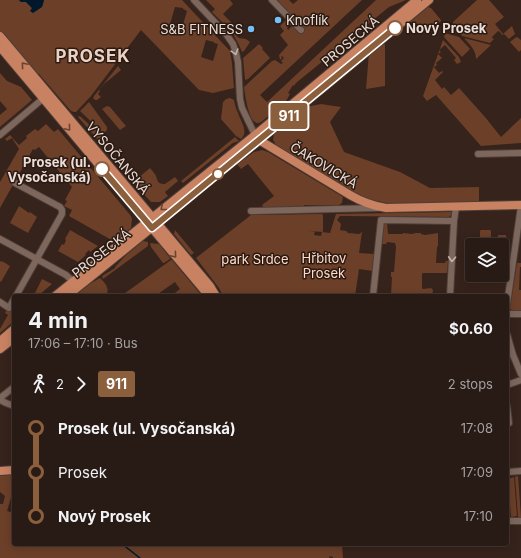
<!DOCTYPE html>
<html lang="en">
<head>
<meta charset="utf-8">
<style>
  body { margin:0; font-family:Inter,sans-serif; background:#342722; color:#f1f3f6; height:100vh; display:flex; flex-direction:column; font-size:15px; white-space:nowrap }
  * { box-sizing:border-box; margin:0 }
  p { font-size:13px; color:#a5a1a0 }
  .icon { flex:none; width:22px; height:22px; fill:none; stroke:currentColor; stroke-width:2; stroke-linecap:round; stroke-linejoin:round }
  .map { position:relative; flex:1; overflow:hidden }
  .panel { position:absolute; left:12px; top:294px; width:497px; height:252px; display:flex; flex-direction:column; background:#281a14; border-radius:4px; box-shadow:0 2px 10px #0003,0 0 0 1px #443834 }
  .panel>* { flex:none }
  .badge { padding:0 8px; border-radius:3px; font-size:14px; line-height:26px }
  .tools { position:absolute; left:465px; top:238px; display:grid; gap:8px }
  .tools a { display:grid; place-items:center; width:44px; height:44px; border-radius:4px; background:#281a14; box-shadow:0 2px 10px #0003,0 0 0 1px #443834; font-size:20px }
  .map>.badge { position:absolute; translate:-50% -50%; box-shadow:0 0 0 2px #fff }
  .legs { display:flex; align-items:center; gap:6px; height:44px; padding:0 16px; font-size:13px }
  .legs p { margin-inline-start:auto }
  .summary { display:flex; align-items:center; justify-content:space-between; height:68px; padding:0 16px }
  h1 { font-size:22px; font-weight:700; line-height:30px }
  ul { padding:0 16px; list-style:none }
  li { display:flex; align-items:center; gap:14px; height:44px; font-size:15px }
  li i { display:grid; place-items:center; width:6px; height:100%; margin:0 5px; background:currentColor }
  li i::after { content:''; width:10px; height:10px; margin:-5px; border:3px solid; border-radius:50%; background:#281a14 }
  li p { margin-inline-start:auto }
  li:first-child i { background:linear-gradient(#0000 50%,currentColor 0) }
  li:last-child i { background:linear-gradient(currentColor 50%,#0000 0) }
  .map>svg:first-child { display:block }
  .green { fill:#6c3f29; fill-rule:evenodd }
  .water { fill:#00182a }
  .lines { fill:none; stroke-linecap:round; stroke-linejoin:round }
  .stream { stroke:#00182a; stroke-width:1.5 }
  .minor-casing { stroke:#4e3e38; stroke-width:8 }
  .major-casing { stroke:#4e3e38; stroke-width:10 }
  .minor { stroke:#7d675d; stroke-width:6 }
  .major { stroke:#c88261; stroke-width:8 }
  .oneway { stroke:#c4b4ad }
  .oneway2 { stroke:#6a4431 }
  .line-1-casing { stroke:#fff; stroke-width:9 }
  .line-1 { stroke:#8b5e3c; stroke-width:6 }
  .poi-dot { fill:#75c0f6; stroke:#2b1a11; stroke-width:1.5 }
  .stop-1-dot { fill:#fff; stroke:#8b5e3c; stroke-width:2 }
  .labels { text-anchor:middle; stroke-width:3; stroke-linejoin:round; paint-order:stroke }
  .poi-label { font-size:13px; fill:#ebded8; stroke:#2b1a11; text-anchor:start }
  .stop-label { font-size:13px; font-weight:bold; fill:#ebded8; stroke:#2b1a11; text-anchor:start }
  .street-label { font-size:13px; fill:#ebded8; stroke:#2b1a11 }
  .park-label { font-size:13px; fill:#fedbcb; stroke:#2b1a11 }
  .district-label { font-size:17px; font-weight:bold; letter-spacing:1px; fill:#ebd2c7; stroke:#2b1a11 }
</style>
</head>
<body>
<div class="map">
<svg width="521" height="558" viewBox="0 0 521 558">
  <rect width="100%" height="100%" fill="#36231b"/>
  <path class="green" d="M0 0H19L21 2H26L32 8 42 7 44 0H182L230 51 232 63 234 88 213 93 199 90 141 30 91 96 76 112H74L71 111 39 74 34 72 0 31ZM175 7 183 8V9L187 11 182 28 170 24ZM206 40 214 42V43L218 44 213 61 201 57Z
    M206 0H230L233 4 223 14 232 23 227 27 212 12 215 9Z
    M274 0H289L293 4 298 0H362L260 95 267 102 376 0H406L394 5 389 7 296 83 294 86 293 85 288 93 290 94 285 103 261 122C259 123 257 124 255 122 248 118 245 94 244 87L272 61 275 60 281 64 283 63 281 61 284 58 282 56 281 57 282 58 280 60 279 55 288 45 280 35 284 31 280 26 287 19 290 21V24L287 28 288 30 291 27H295Z
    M477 0H489L504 17 495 24 503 34 512 26 515 34 509 39 504 34 502 35 500 32 498 31 492 37V38L494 39 490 43 462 36 453 25V22Z
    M428 7 431 8 441 20V21L433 28 410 22Z
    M232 32 239 38 246 39 250 42 244 51 242 52 238 43Z
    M445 33 459 37 470 49 462 57 444 37Z
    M517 37 521 40V50L519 52 510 42 515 38Z
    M464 38 491 45 476 59C476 50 470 45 464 38Z
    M443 40 459 57 461 62 457 64 454 60 456 58 445 45 439 50 441 52 438 54 442 58 436 63 437 65 434 67 439 73 442 71 443 72 435 80 442 89 444 87 451 95 459 88 485 117 501 137 521 118V143L481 146 436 95 427 101 423 96Z
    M384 43 385 45V86L366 89 369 53Z
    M259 44 263 48 262 49 270 58 248 79 245 80 243 58Z
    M118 66 121 70 104 84 99 90 100 91 98 94 101 97 97 100H95L93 98 94 96Z
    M0 73 7 81 21 87 32 100 0 127V115L7 109 0 101Z
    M230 98 234 100C235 105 236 109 238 113 241 122 249 132 241 139L236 136 221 119 223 102 226 99Z
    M89 102 107 127V130L105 132 101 131 80 111Z
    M321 104 341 107 330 122 344 152 400 172 430 188 479 187V202L407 204 387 203 371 200 357 194 275 145V143L273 140 274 134 306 107Z
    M107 106 110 107 126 126 120 130 102 109Z
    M79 116 81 117 103 137 99 141 78 117Z
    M46 124 54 132 58 129 131 216 132 219 131 228 115 242 69 216 72 210 64 206 67 201 65 200 72 187 39 147 35 150 33 149 0 208V182L19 149 12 138 7 141 5 139 10 135 19 145 27 138 26 136 35 129 38 131Z
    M235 137 239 141 233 143 183 183 181 181Z
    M262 150 268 152 343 197 342 203 339 205H304V207H263L262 205 274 196 248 164 241 169 237 164 254 152Z
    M150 168C152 171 155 173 156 176 158 182 158 184 165 184L175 177 178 181 165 192 168 196 160 202H151L133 182Z
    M19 206 29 213 30 212 37 217 28 233 10 223Z
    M451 212V215L449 217 340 216 337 220 341 224 340 230 346 231 348 233 359 234 362 232 359 253 375 254 373 271 359 269 355 296H223L219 288 196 258 251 215 322 214 323 215V232L309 231H315L314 235 321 236 322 232 330 233 336 214Z
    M387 222 388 234H403V233L412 234 416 233H421V234L425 235 438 233V246L437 247 436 263H445L446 261H448L447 273H423L422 274V288L423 289 431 288 433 290 432 296 391 295 392 277H391V272H394L396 247 395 243 387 242 386 244H382L384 223Z
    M70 230 98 246 90 252 89 250 85 254 86 255 78 262 58 251 62 244 64 245 66 240 65 239Z
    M175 230 194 253 191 255 174 234Z
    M481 230H490L491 231V245H480V231Z
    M498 235H506L507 250H502V245H498Z
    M143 241 148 242V246L103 279 102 276 115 268V267L126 255Z
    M150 243 159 244 170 258V259L164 263H163L151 247Z
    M171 260H172L202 296H171L180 289 175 282 155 296H121Z
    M0 261 2 262V261L10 266 1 282 0 281Z
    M517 263H521V267H520L519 290H521V310H511L510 308Z
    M100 278C106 284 110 288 106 296H89L88 295 87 296H74L91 283Z
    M42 279 52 284 39 295 35 293Z
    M13 306H14V321L0 333V329L8 315 5 313 7 309Z
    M14 474C14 487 11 499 7 511L14 513V544H342L343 558H333V557L330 556 329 558H0V504H3L5 496 0 492V476Z
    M518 476 521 517H518L515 477Z
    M514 477 517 516 511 517 508 479Z"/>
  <path class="water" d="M19 0H44L42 7 33 13 30 11 32 8 26 2H21Z"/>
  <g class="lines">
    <path class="stream" d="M122 544 140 558"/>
    <g class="minor-casing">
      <path id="minor" d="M194 0 226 34 233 44 236 53 238 62 240 99 242 108 255 135
        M272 0 301 30
        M0 135 46 96
        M478 154 521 153
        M15 183 60 207 62 210V214L16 296
        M251 211 377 208
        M0 239 66 275 76 284
        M373 296 381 220 454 221
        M450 296 454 221 456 207
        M0 302 9 308 14 299
        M507 304 521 206
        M507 314H521
        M507 334 513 355 521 374
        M507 385 521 380
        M0 398 14 387
        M0 400 6 403 14 406
        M507 406 509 423
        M507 472 521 471
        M507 521H521"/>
    </g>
    <g class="major-casing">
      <path id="major" d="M0 36 210 286 216 296
        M0 47 209 296
        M257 137 259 140 350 195C362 202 373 206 386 208L521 205
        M55 296 255 135 417 0
        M67 296C188 199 309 100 429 0
        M0 341 14 329
        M0 349 14 338
        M0 471 14 470"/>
    </g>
    <use href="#minor" class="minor"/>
    <use href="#major" class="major"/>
  </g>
  <defs><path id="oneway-chevron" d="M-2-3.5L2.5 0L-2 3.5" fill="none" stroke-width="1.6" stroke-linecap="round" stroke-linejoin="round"/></defs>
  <g class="oneway">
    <use href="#oneway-chevron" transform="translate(235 52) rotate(73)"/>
    <use href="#oneway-chevron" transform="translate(452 259) rotate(93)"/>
  </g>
  <g class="oneway2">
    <use href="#oneway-chevron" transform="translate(24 65) rotate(-130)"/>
    <use href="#oneway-chevron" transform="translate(68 128) rotate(50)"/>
    <use href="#oneway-chevron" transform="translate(163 208) rotate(141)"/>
    <use href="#oneway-chevron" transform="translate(174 255) rotate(50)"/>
  </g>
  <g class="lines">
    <g class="line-1-casing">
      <path id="line-1" d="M102 169 152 228 395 28"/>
    </g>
    <use href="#line-1" class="line-1"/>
  </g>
  <g class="poi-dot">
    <circle cx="278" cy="20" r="4"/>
    <circle cx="251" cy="29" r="4"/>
  </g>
  <g class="stop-1-dot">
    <circle cx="395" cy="28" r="7"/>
    <circle cx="102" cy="169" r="7"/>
    <circle cx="218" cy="174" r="5"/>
  </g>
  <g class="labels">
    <g class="poi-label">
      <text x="286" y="25">Knoflík</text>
      <text x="243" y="34" text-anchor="end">S&amp;B FITNESS</text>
    </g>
    <g class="stop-label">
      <text x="406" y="33">Nový Prosek</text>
      <text x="91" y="167" text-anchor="end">Prosek (ul.<tspan x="91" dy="15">Vysočanská)</tspan></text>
    </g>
    <g class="street-label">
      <text transform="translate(350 41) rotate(-40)" y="5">PROSECKÁ</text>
      <text transform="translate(118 158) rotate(50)" y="5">VYSOČANSKÁ</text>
      <text transform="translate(324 165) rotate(31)" y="5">ČAKOVICKÁ</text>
      <text transform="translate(101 253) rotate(-38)" y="5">PROSECKÁ</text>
    </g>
    <g class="park-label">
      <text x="324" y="263">Hřbitov<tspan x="324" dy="15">Prosek</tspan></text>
      <text x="255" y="264">park Srdce</text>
    </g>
    <g class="district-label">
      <text x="93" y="62">PROSEK</text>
    </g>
  </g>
</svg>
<div class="tools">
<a><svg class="icon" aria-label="layers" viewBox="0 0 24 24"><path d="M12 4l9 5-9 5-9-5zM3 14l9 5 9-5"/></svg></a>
</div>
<b class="badge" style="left:289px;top:116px;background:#8b5e3c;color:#fff">911</b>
<section class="panel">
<div class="summary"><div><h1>4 min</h1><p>17:06 – 17:10 · Bus</p></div><b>$0.60</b></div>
<div class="legs"><svg class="icon" aria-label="walk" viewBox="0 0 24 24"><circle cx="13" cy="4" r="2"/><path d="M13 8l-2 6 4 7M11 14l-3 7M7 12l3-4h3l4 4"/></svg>2<svg class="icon" aria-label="forward" viewBox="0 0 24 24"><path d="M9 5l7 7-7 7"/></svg><b class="badge" style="background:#8b5e3c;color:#fff">911</b><p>2 stops</p></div>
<ul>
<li><i style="color:#8b5e3c"></i><b>Prosek (ul. Vysočanská)</b><p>17:08</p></li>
<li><i style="color:#8b5e3c"></i><span>Prosek</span><p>17:09</p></li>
<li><i style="color:#8b5e3c"></i><b>Nový Prosek</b><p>17:10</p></li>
</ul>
</section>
</div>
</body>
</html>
